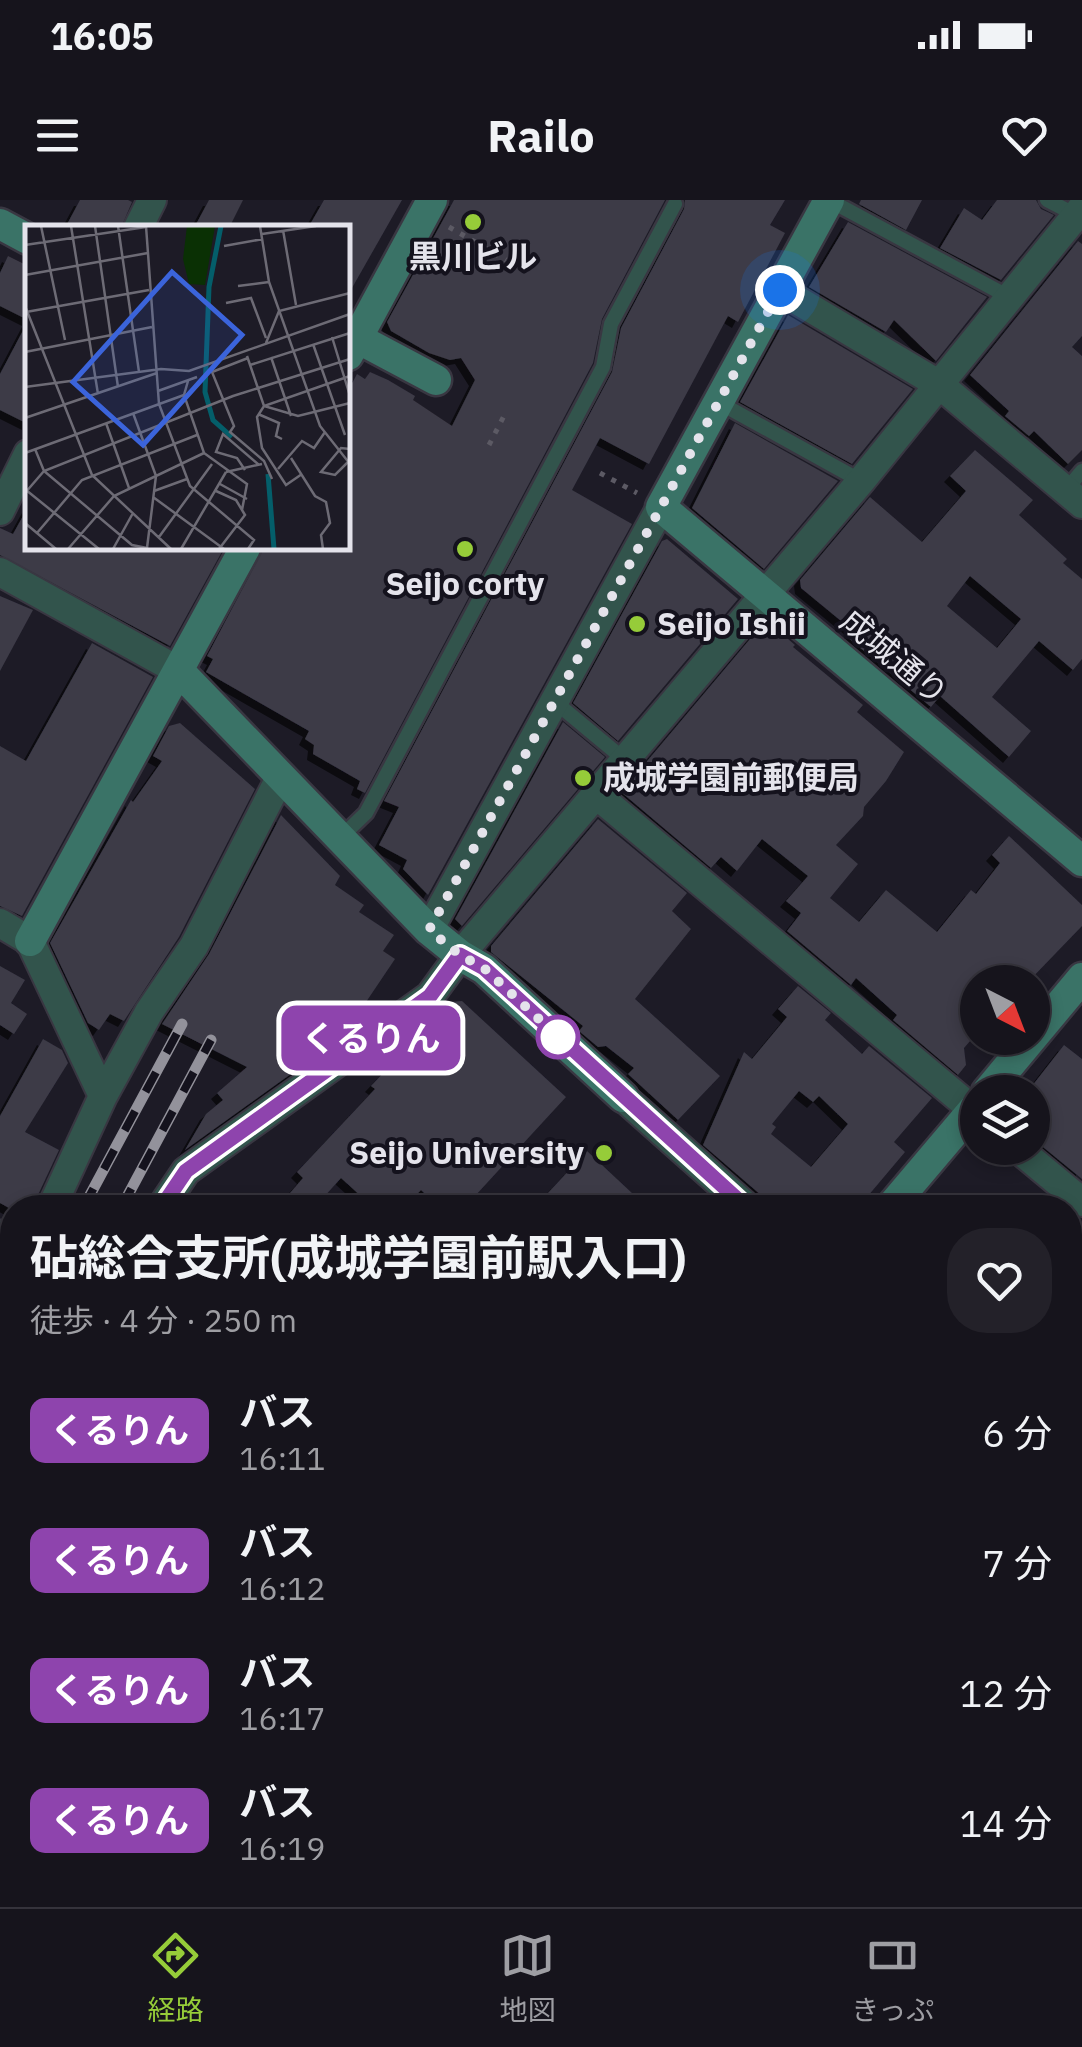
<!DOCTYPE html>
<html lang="ja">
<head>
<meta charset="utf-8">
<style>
  body { margin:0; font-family:"IBM Plex Sans","Noto Sans JP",sans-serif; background:#232129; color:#f1f3f6; height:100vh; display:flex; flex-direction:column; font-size:38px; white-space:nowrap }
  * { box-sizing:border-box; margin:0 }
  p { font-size:32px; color:#9e9ea3 }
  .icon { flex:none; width:55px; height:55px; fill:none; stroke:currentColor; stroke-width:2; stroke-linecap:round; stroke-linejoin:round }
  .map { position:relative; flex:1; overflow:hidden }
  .drawer { position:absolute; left:0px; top:995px; width:1082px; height:712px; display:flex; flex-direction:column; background:#16141c; border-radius:40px 40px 0 0; box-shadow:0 5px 15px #0003,0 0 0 2px #35333b }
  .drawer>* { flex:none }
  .badge { padding:0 20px; border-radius:15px; font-size:35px; line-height:65px }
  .needle { width:65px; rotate:138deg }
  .controls { position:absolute; left:960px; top:765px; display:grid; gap:20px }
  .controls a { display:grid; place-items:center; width:90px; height:90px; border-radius:50%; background:#16141c; box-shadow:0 5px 15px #0003,0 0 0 2px #35333b; font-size:50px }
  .you { position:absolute; width:50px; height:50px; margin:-25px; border:8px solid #fff; border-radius:50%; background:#1a73e8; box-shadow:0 0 0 15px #1a73e833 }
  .map>.badge { position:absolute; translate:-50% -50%; box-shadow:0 0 0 5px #fff }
  .round { display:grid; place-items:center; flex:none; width:105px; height:105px; border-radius:40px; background:#232129 }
  .headline { display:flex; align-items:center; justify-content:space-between; height:170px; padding:0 30px }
  h1 { font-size:48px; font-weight:700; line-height:75px }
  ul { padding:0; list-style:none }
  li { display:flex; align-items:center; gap:30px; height:130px; padding:0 30px }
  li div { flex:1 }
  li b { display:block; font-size:38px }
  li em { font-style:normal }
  li .badge { min-width:110px; font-weight:700; text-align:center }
  .status { display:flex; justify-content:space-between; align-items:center; height:70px; padding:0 50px; background:#16141c; direction:ltr }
  .status svg { height:28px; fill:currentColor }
  header { display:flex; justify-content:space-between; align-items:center; height:130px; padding:0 30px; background:#16141c; font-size:45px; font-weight:700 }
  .menu { display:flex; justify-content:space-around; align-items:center; height:140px; border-top:2px solid #35333b; background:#16141c; font-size:28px; color:#9e9ea3 }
  .menu a { display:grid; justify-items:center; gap:5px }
  .menu .on { color:#96cc39 }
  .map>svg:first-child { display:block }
  .green { fill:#0a3004 }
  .water { fill:#045e6a }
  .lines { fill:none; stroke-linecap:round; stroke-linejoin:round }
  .river { stroke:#045e6a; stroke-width:45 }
  .building { fill:#3c3a47; fill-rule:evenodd; filter:url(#shadow) }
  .lane-casing { stroke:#393742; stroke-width:19 }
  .street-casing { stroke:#393742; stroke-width:32 }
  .secondary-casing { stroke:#393742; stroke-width:35 }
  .path { stroke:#5c5a64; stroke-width:5; stroke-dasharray:5 8; stroke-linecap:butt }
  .lane { stroke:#32544c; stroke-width:14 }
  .street { stroke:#32544c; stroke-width:28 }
  .secondary { stroke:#3a7367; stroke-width:30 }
  .rail-casing { stroke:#93929b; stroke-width:11 }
  .rail { stroke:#14121d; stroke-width:8; stroke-dasharray:22; stroke-linecap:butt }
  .line-casing { stroke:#fff; stroke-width:22 }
  .line { stroke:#8e44ad; stroke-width:15 }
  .walk { stroke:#e4e3eb; stroke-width:10; stroke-dasharray:0 18 }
  .poi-dot { fill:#96cc39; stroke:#14121d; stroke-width:4 }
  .stop-dot { fill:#fff; stroke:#8e44ad; stroke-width:5 }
  .labels { text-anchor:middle; stroke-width:8; stroke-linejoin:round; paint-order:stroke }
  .poi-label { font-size:32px; font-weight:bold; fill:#e4e3eb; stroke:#14121d }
  .street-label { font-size:32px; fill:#e4e3eb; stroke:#14121d }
  .inset-river { fill:none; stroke:#045e6a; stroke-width:5 }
  .inset-road { fill:none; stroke:#6d6b75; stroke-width:2.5 }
  .view { fill:#3b64db; fill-opacity:0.15; stroke:#3b64db; stroke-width:5 }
  .inset-edge { fill:none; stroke:#e4e3eb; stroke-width:5 }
</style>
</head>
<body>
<div class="status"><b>16:05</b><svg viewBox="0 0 49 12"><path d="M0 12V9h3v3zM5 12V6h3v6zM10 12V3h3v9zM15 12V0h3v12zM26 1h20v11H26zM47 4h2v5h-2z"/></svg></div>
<header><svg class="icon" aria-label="menu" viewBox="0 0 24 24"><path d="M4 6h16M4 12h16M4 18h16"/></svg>Railo<svg class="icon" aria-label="heart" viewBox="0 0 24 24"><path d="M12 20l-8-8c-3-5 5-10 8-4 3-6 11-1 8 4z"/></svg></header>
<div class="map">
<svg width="1082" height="1707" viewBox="0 0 1082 1707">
  <defs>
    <filter id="shadow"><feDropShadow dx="-6" dy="6" stdDeviation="0" flood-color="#0009"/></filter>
  </defs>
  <rect width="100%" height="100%" fill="#1d1b26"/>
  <path class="green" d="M261 1695H439L429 1707H269Z"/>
  <path class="water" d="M577 1695H673L664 1707H587Z"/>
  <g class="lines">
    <path class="river" d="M0 1080 12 1095
      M517 1695 527 1707"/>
  </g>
  <path class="building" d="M80 0H128L132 2 121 28H65Z
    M209 0H243L229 28H194Z
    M324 0H402L348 95V28H308Z
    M454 0H665L602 119 593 163 365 593 357 589 360 581 313 554 314 545 305 539 309 531 206 472 213 459 207 456 264 348H348V191L357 174 365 179 370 172 388 180 415 196 413 200 452 226 475 180 461 158 450 160 429 153 391 131 387 122Z
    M685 0H785L770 25 785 33 738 122 728 116 649 264 600 238 572 290 632 324 428 695 403 669 407 660 379 645 399 607 384 601 612 172 621 128 684 9Z
    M861 0H922L906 30 859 4Z
    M997 0H1036L1041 9 1054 15 1001 80 940 48 964 8 982 20Z
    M848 22 987 97 936 161 894 120 886 132 809 87Z
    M1078 41 1082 44V136L1072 147 1082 156V250L1068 264 1034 231 1029 236 1005 216 1009 211 970 175Z
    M8 56 28 66V120L0 106V73Z
    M788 115 913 189 852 264 740 202Z
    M28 121V224L0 210V174Z
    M735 223 838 281 764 369 692 308Z
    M975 250 1033 300 1019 315 1067 359 1063 363 1082 379V459L1073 470 1039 441 992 497 1031 531 1009 557 940 496 931 507 846 436 852 430 801 388 800 380 870 297 922 342 966 291 950 276ZM970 376 1021 419 997 448 947 406Z
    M28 307V348H224L170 446 0 355V328L13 334Z
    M667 339 738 399 618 541 573 503 662 341Z
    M0 396 33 410 0 471Z
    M766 420 795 445 793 447 863 505 857 512 904 552 886 581 864 607 863 616 836 645 858 664 830 698 859 722 886 690 937 732 971 690 976 694 1000 663 992 655 1009 636 1082 705V726L1028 782H978V832L964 848 966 865 958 875 893 820 897 815 856 778 851 785 787 731 801 713 786 701 808 676 762 639 737 671 721 657 711 668 621 592Z
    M92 443 153 477 22 716 0 706V546L26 561Z
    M563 522 605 557 462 726 455 719Z
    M180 523 255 589 179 737 124 821 110 814 99 830 88 823 50 743 131 600 133 602 162 561 153 556 169 526Z
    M281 615 340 676 335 685 364 705 359 712 394 735 383 751 395 759 362 808 367 812 356 828 350 832 341 826 327 848 185 950 206 914 223 900 217 893 247 867 162 824 209 754Z
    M598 619 687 693 672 711 691 729 635 799 720 876 678 920 628 874 634 868 606 846 598 847 579 831 583 826 491 752V746Z
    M0 766 25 780 11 803 27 814 14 834 0 825Z
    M798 786 831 813 825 820 862 854 869 846 932 898 894 942 905 952 862 1003 855 997 847 1008H776L703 945 744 852 752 859 787 817 778 809ZM799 891 813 902 819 896 848 924 811 967 771 934 776 927 772 924Z
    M462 801 566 897 464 1008H440L421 990 404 1008H374L341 978 314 1008H277L303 978 297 972 375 889 371 886 450 802Z
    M43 839 62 850 68 863 25 932 59 950 38 995V1008H9L0 1003V916Z
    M1064 845 1082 859V979L1032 938V886Z
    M587 951 648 1008H534Z
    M1082 1671V1707H1049L1060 1695H1070V1684Z"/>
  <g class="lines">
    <g class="lane-casing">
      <path id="lane" d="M829 0 1009 97
        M1047 0 1076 15
        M718 202 861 281
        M1066 290 1082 271
        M554 501 626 561
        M340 638 366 613 603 167 611 124 675 4
        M0 1028 12 1043
        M0 1418 12 1409
        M0 1532 12 1540
        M243 1695 253 1707
        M476 1695 486 1707"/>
    </g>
    <g class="street-casing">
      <path id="street" d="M138 28 152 0
        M780 90 940 185 1082 304
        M0 311 28 254
        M0 372 179 471
        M598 596 978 914
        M0 723 30 741 103 896
        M429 730 661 307
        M623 897 748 1008
        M1017 948 1082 1002
        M54 1002 103 896 149 812 194 746 280 578
        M161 1008 186 971 430 796 460 755 861 281 1082 8
        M1070 1306 1082 1317
        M0 1312 12 1288"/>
    </g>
    <g class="secondary-casing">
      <path id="secondary" d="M829 0 661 307 1082 661
        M0 24 28 39
        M357 138 436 180
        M348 155 432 0
        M179 471 429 730 460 755 484 769 623 897
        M30 741 245 348
        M987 892 1082 778
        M890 1008 978 904"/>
    </g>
    <path class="path" d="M449 27 506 60
      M489 245 506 212
      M600 273 637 293
      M0 1100 12 1078
      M0 1118 12 1134
      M559 1695 569 1707"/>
    <use href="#lane" class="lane"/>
    <use href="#street" class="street"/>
    <use href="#secondary" class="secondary"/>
    <g class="rail-casing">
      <path id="rail" d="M83 1008 182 824
        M121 1008 211 840
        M0 1162 12 1139
        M0 1193 12 1170
        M0 1232 12 1209
        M0 1260 12 1236"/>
    </g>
    <use href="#rail" class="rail"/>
  </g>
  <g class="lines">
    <g class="line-casing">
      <path id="line" d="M161 1008 186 971 430 796 460 755 484 768 747 1008"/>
    </g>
    <use href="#line" class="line"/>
    <path class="walk" d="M558 837 568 846 484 768 460 755 429 730 780 90"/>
  </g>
  <g class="poi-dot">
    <circle cx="473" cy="22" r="10"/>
    <circle cx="465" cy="349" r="10"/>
    <circle cx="637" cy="424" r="10"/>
    <circle cx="583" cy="578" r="10"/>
    <circle cx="604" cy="953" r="10"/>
  </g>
  <circle class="stop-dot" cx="558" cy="837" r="20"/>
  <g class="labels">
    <g class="poi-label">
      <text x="473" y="68">黒川ビル</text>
      <text x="465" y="395">Seijo corty</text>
      <text x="657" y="435" text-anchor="start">Seijo Ishii</text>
      <text x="603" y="589" text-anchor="start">成城学園前郵便局</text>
      <text x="584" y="964" text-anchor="end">Seijo University</text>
    </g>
    <g class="street-label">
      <text transform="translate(894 457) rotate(40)" y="11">成城通り</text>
    </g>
  </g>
  <g transform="translate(25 25)">
    <rect width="325" height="325" fill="#1d1b26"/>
    <path d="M162 1H190L180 60 164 59 158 34Z" fill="#0a3004"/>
    <path class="inset-river" d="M196 1 184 62 180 167 188 195 207 212M243 249 249 324"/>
    <path class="inset-road" d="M16 1 40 115M46 1 73 169M70 1 93 162M93 1 114 147M121 1 134 179 165 261 229 315 223 324M235 1 244 57 295 201 325 239M258 5 271 80M237 9 291 1M0 20 121 2M199 21 238 14M0 50 123 28M213 61 244 57M201 78 226 73 241 113M0 81 67 250 146 324M1 87 124 65M307 112 325 171M241 118 254 86 325 68M288 119 320 210M0 127 127 102M222 131 239 181 273 191 325 178M246 132 266 191M223 133 187 147 209 201 205 207 239 236 247 254M225 140 325 108M163 156 159 170 179 228 222 259 217 285M0 162 136 144 164 146 325 89M133 166 172 152M108 188 131 251 122 323M233 189 254 198 251 211 257 214M0 193 132 148M81 198 104 263M10 224 19 246 107 320 122 323M0 228 159 170M266 233 290 271 301 277 305 298 296 310 298 324M323 237 310 250 296 247 316 223 325 224M253 244 277 216 289 223 300 207M220 245 212 233 191 227 198 209 234 240M201 247 237 239M277 249 261 260 237 223 232 192 239 181 325 151M195 259 222 274M1 265 74 324M129 266 162 254M191 266 211 275 220 290 194 324M0 268 19 246 208 171 325 134M128 272 199 324M0 298 31 324M12 308 57 255 172 210M134 312 187 239M43 324 89 271 179 228M88 324 108 288M156 324 201 247"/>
    <path class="view" d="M147 47 217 110 118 220 48 157Z"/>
    <rect width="325" height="325" class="inset-edge"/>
  </g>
</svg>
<div class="controls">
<a><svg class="needle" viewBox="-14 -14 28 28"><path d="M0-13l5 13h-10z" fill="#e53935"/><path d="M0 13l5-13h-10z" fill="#9e9ea3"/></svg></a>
<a><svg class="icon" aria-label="layers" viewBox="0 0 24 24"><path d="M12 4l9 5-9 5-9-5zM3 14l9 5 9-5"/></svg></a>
</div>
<div class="you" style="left:780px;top:90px"></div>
<b class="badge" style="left:371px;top:838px;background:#8e44ad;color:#fff">くるりん</b>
<section class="drawer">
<div class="headline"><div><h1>砧総合支所(成城学園前駅入口)</h1><p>徒歩 · 4 分 · 250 m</p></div><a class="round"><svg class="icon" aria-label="heart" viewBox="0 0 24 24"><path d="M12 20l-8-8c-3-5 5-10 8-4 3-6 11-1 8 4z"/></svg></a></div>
<ul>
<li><span class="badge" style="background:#8e44ad;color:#fff">くるりん</span><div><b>バス</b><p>16:11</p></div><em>6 分</em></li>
<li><span class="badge" style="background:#8e44ad;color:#fff">くるりん</span><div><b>バス</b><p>16:12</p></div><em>7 分</em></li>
<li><span class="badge" style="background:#8e44ad;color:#fff">くるりん</span><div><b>バス</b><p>16:17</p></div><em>12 分</em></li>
<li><span class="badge" style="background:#8e44ad;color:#fff">くるりん</span><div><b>バス</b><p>16:19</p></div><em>14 分</em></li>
</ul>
</section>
</div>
<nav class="menu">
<a class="on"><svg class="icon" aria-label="directions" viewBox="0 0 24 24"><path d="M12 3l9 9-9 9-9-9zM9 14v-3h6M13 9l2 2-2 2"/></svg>経路</a>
<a><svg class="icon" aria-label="map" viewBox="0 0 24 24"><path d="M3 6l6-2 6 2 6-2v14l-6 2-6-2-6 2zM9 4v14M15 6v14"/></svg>地図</a>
<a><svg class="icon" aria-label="tickets" viewBox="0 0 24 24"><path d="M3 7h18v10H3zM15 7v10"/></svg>きっぷ</a>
</nav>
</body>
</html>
